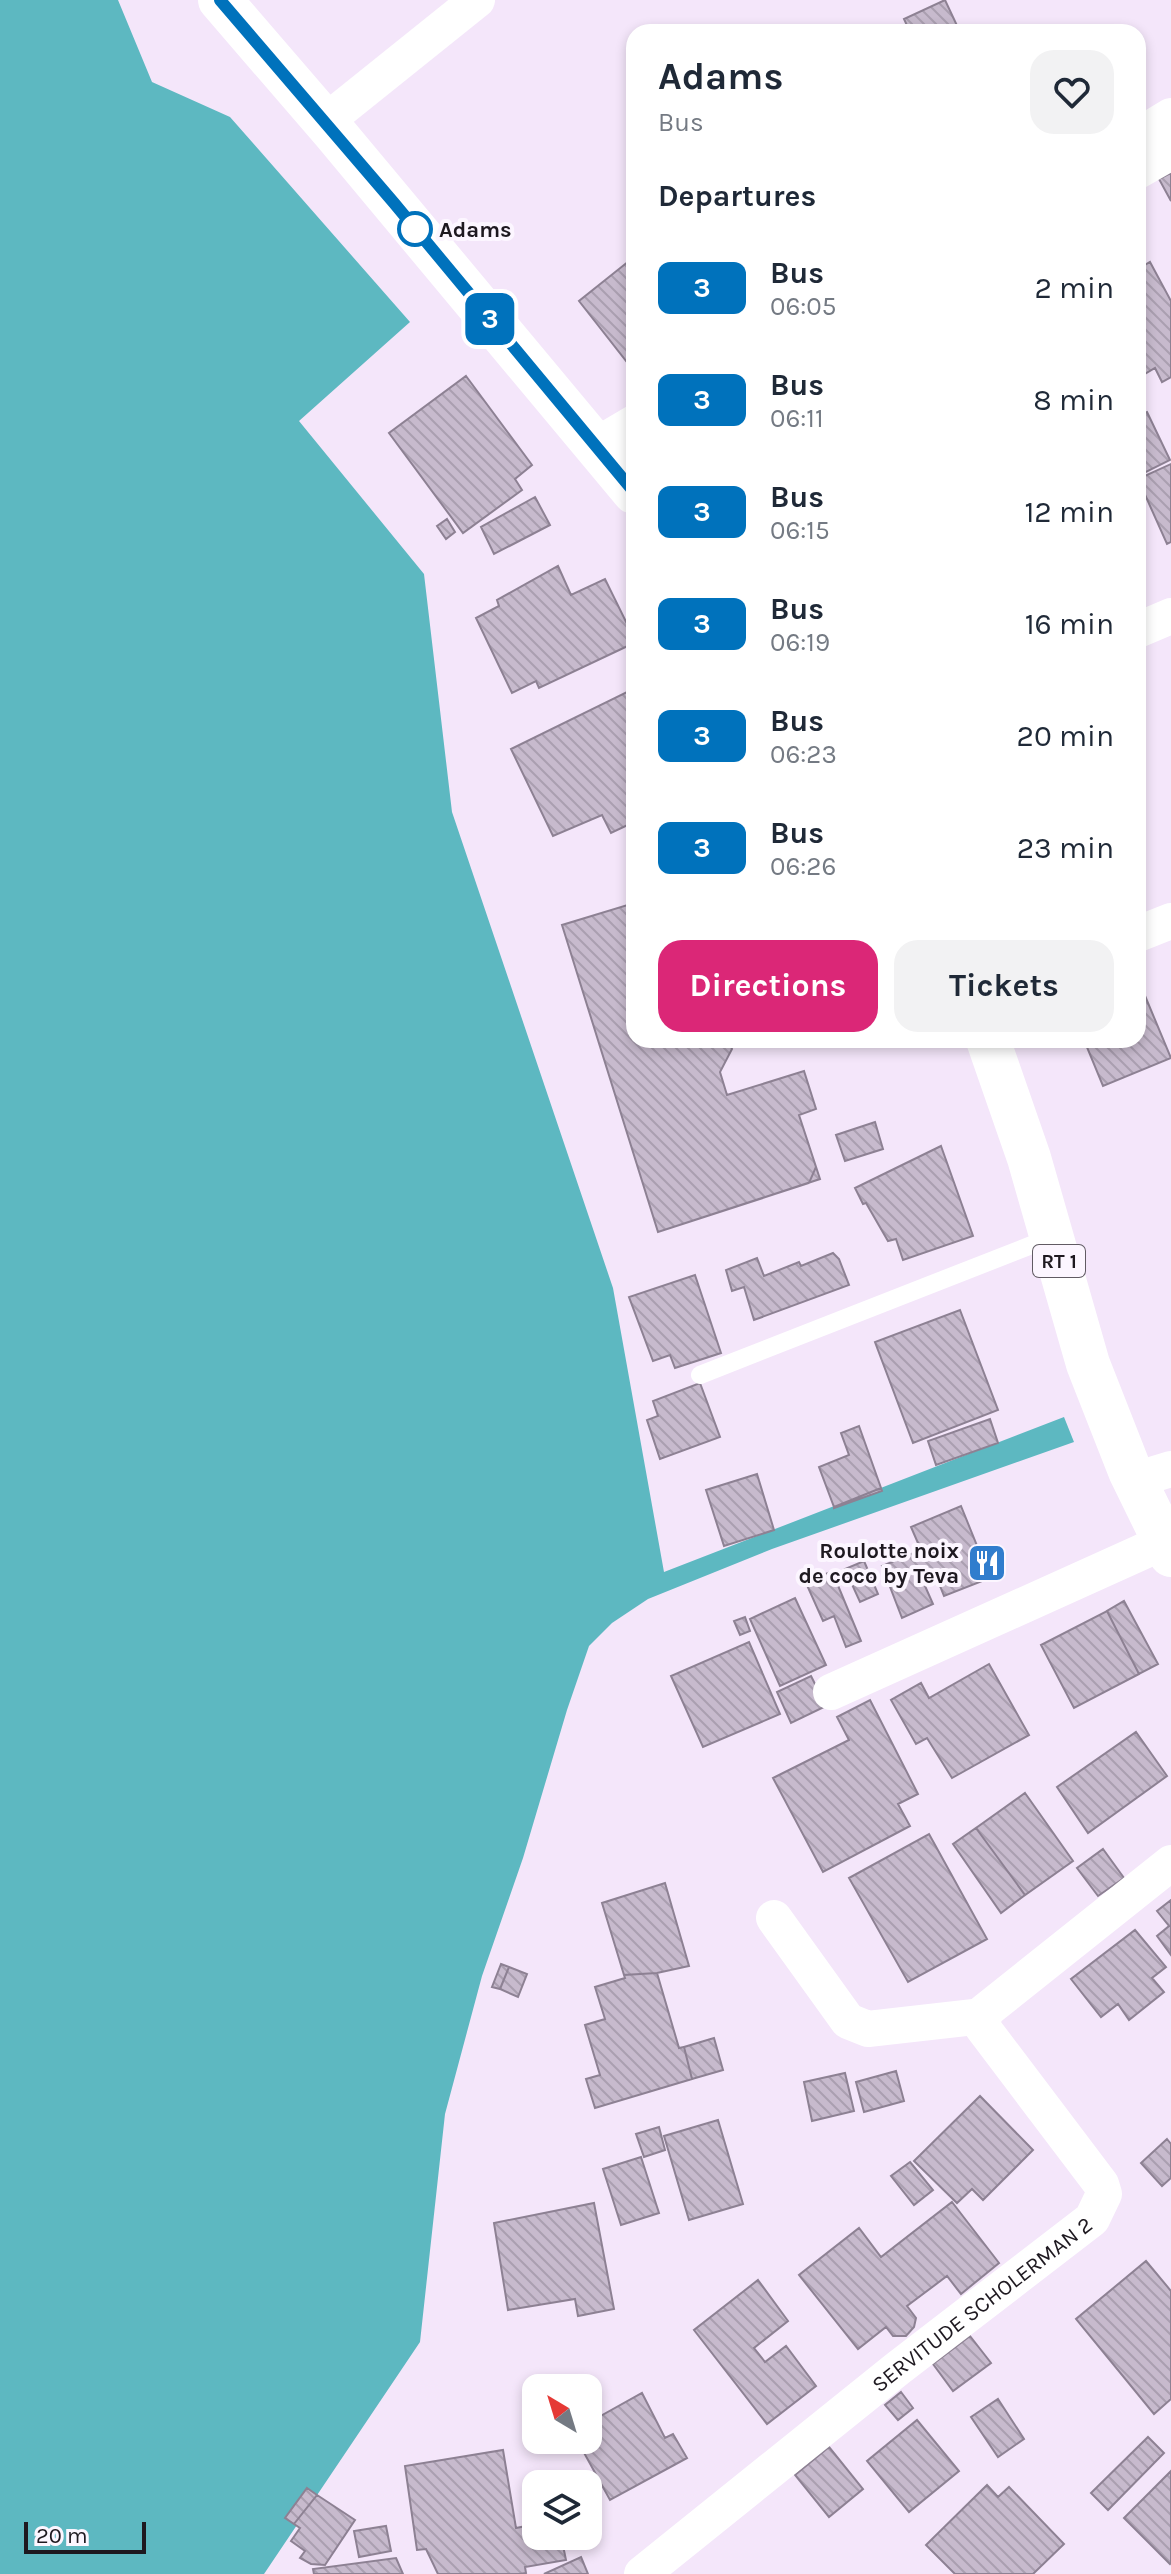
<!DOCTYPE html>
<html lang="en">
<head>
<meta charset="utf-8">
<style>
  body { margin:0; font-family:Karla,sans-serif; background:#f2f2f3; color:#1f2937; height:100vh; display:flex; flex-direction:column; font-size:30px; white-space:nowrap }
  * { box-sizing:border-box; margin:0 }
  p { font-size:26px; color:#747a83 }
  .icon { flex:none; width:44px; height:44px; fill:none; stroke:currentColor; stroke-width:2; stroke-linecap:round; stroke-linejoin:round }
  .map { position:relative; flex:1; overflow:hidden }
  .drawer { position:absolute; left:626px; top:24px; width:520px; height:1024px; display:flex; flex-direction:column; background:#fff; border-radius:24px; box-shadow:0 4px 12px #0003 }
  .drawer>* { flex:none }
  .badge { padding:0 16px; border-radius:12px; font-size:28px; line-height:52px }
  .needle { width:52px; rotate:322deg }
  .buttons { position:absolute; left:522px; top:2374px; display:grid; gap:16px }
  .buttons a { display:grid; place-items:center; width:80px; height:80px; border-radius:16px; background:#fff; box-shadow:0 4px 12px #0003; font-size:40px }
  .scale { position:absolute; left:24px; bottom:20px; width:122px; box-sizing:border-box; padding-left:8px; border:4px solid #1e1920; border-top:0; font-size:22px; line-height:28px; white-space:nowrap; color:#1e1920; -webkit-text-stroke:6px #fcf6ff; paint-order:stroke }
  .map>.badge { position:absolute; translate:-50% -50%; box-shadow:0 0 0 4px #fff }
  h2 { padding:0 32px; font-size:30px; line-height:72px }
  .round { display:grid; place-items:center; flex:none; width:84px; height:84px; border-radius:24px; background:#f2f2f3 }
  .head { display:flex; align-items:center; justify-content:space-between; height:136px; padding:0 32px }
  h1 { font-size:38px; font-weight:700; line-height:60px }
  .button { display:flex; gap:16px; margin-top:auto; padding:16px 32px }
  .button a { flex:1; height:92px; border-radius:24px; background:#db2777; color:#fff; font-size:32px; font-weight:700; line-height:92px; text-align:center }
  .button a+a { background:#f2f2f3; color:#1f2937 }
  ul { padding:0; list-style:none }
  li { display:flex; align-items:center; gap:24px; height:112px; padding:0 32px }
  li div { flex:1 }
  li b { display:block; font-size:30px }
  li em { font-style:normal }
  li .badge { min-width:88px; font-weight:700; text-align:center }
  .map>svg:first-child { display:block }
  .water { fill:#5db8c1 }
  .building { fill:url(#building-back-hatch); stroke:#8d8193; stroke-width:2 }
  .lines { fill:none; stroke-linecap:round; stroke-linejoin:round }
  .lane { stroke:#fff; stroke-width:18 }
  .street { stroke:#fff; stroke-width:36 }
  .primary { stroke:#fff; stroke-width:44 }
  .line-casing { stroke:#fff; stroke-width:18 }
  .line { stroke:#0072bc; stroke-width:12 }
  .stop-dot { fill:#fff; stroke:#0072bc; stroke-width:4 }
  .labels { text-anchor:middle; stroke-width:8; stroke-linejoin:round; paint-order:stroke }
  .shield { fill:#fcf6ff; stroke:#615b63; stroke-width:2 }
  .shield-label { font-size:20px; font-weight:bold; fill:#1e1920 }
  .stop-label { font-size:22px; font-weight:bold; fill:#1e1920; stroke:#fcf6ff; text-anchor:start }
  .poi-label { font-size:22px; font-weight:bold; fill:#1e1920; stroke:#fcf6ff; text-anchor:end }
  .street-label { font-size:22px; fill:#1e1920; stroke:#fcf6ff }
</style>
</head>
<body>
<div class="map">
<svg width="1171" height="2574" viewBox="0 0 1171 2574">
  <defs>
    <pattern id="building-back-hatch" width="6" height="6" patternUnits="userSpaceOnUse" patternTransform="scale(2)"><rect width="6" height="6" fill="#c7bacd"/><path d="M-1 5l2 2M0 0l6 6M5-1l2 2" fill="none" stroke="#aa9fb0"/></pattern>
  </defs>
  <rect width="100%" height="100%" fill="#f4e6fa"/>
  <path class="water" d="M0 0H118L152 82 230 117 410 322 299 421 424 574 452 812 613 1288 664 1572 1064 1417 1074 1442 772 1549 648 1599 612 1623 589 1646 567 1710 523 1858 482 1976 445 2114 420 2342 264 2574H0Z"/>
  <path class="building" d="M945 0 960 32H910L904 19Z
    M1171 173V201L1159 179Z
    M634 257V371L579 301Z
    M1150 262 1171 301V377L1162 382 1155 368 1138 378V269Z
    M466 376 532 465 515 479 522 490 463 533 389 433Z
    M1147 412 1170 460 1138 476V416Z
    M1171 464V542L1167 544 1138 479Z
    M535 497 550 525 494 554 481 527Z
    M447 519 455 532 446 539 437 526Z
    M558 566 571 595 605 579 634 638V643L539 688 536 681 512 693 476 618 499 606 497 600Z
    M629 691 634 701V822L611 833 602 815 553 836 511 749Z
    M634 903V1040H728L732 1049 720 1072 727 1095 804 1071 816 1109 799 1115 820 1179 658 1232 562 925Z
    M634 903V1040H728L732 1049 720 1072 727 1095 804 1071 816 1109 799 1115 816 1167 809 1183 658 1232 562 925Z
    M1138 979 1171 1058 1103 1086 1084 1040H1138Z
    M875 1122 883 1149 845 1161 836 1135Z
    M941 1146 973 1236 903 1260 896 1239 888 1241 866 1203 863 1204 855 1188Z
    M833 1253 839 1259 849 1285 754 1320 744 1287 732 1291 726 1270 757 1258 764 1276 799 1262 801 1266Z
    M695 1275 721 1353 675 1368 670 1355 653 1361 629 1297Z
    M960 1310 998 1410 913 1443 875 1342Z
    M700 1383 720 1437 660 1459 647 1420 658 1416 653 1401Z
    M990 1419 998 1443 936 1465 928 1441Z
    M859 1426 881 1488 834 1507 819 1467 849 1455 841 1433Z
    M757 1474 774 1530 724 1546 706 1490Z
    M881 1488 882 1491 834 1508V1507Z
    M961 1506 990 1578 944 1596 938 1581 925 1586 933 1604 902 1618 882 1566 921 1550 911 1527Z
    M864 1561 878 1594 860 1602 845 1569Z
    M832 1571 861 1641 846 1647 834 1616 823 1621 806 1583Z
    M795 1598 826 1665 780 1686 750 1619Z
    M1124 1601 1158 1664 1139 1674 1107 1611Z
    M1107 1611 1139 1674 1074 1708 1041 1645Z
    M745 1617 750 1631 740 1635 734 1621Z
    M749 1642 780 1714 703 1747 671 1676Z
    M989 1664 1029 1735 952 1778 927 1738 916 1744 891 1700 921 1683 929 1698Z
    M811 1676 826 1706 791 1723 777 1692Z
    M870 1700 918 1794 898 1804 910 1826 823 1872 773 1778 849 1740 837 1717Z
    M1136 1732 1167 1776 1088 1833 1057 1787Z
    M1025 1793 1073 1861 1025 1895 976 1828Z
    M976 1828 1025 1895 1001 1913 953 1844Z
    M929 1834 987 1939 908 1982 849 1878Z
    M1103 1849 1124 1878 1098 1896 1077 1868Z
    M665 1883 689 1966 657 1973 624 1975 602 1903Z
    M1171 1900V1955L1157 1936 1169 1926 1157 1911Z
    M1135 1930 1166 1967 1152 1978 1164 1992 1129 2020 1118 2004 1101 2017 1071 1979Z
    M501 1964 509 1967 500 1989 492 1987Z
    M509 1967 527 1974 518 1997 500 1989Z
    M657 1973 679 2048 684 2047 692 2079 595 2108 586 2079 600 2075 585 2025 605 2019 595 1987 625 1978 624 1975Z
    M714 2038 723 2070 692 2079 684 2047Z
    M896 2071 904 2101 864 2112 856 2082Z
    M845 2073 854 2111 812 2121 804 2082Z
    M980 2096 1033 2150 983 2200 972 2189 957 2203 914 2161Z
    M718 2120 743 2204 689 2220 664 2136Z
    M659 2127 665 2150 644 2157 636 2134Z
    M1167 2139 1171 2144V2178L1162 2186 1141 2163Z
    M641 2157 659 2213 621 2225 603 2169Z
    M910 2162 933 2190 914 2205 891 2176Z
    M952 2202 999 2263 961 2294 947 2276 907 2306 916 2318 914 2327 906 2336H893L886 2327 858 2349 799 2275 859 2228 881 2257Z
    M594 2203 614 2309 578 2316 575 2299 508 2310 494 2223Z
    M1146 2261 1171 2291V2399L1154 2414 1076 2319Z
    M758 2280 788 2321 754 2348 765 2362 786 2346 816 2386 767 2424 694 2330Z
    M970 2336 991 2363 953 2391 933 2364Z
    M901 2392 913 2408 898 2420 885 2405Z
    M642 2393 665 2438 673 2434 687 2458 610 2500 577 2440H588V2423Z
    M998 2399 1024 2439 998 2457 971 2417Z
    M917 2420 959 2471 909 2512 867 2461Z
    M1148 2437 1164 2453 1108 2510 1091 2493Z
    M829 2447 863 2489 829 2517 795 2475Z
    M503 2450 516 2528 536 2524V2536H561L566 2560 525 2567 526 2573 520 2574H438L426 2549 417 2550 405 2466Z
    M1171 2471V2563L1170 2564 1124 2518Z
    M987 2485 998 2497 1009 2487 1064 2544 1033 2574H955L926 2545Z
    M307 2488 317 2495 294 2524 285 2518Z
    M317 2495 355 2520 325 2565 311 2564 300 2558 305 2551 291 2541 300 2528 294 2524Z
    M386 2526 391 2551 359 2557 354 2531Z
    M581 2557 588 2574H544Z
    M396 2558 403 2574H314L313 2569Z"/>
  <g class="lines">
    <path class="lane" d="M700 1375 1052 1237"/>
    <g class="street">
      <path d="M325 122 477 0"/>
      <path d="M1138 136 1171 116"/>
      <path d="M1138 171 1171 152"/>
      <path d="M595 446 634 423"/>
      <path d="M1138 630 1171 616"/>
      <path d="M1138 934 1171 921"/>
      <path d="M1135 1480 1171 1469"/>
      <path d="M831 1692 1164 1542"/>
      <path d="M774 1918 848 2021 868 2029 983 2016"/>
      <path id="s1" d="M642 2574 897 2369 1092 2219 1104 2194 1101 2184 983 2028 984 2012 1171 1863"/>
    </g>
    <path class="primary" d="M220 0 333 131 634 492
      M988 1040 1029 1158 1088 1364 1130 1471 1171 1555"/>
  </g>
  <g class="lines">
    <g class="line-casing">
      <path id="line" d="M220 0 394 203 634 492"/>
    </g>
    <use href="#line" class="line"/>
  </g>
  <defs>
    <g id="restaurant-square" transform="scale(2)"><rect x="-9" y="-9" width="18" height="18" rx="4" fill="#307dcd" stroke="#fcf6ff"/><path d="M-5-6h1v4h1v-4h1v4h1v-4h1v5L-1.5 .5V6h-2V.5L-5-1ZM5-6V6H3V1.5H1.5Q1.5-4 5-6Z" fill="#fff"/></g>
  </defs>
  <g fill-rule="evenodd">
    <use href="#restaurant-square" x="987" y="1563"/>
  </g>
  <circle class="stop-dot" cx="415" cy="229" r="16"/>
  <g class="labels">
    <rect class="shield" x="1033" y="1245" width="52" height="32" rx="6"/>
    <g class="shield-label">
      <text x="1059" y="1268">RT 1</text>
    </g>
    <g class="stop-label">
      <text x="439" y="237">Adams</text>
    </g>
    <g class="poi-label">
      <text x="959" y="1558">Roulotte noix<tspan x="959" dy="25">de coco by Teva</tspan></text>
    </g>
    <g class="street-label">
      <text dy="8" stroke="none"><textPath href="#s1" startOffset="434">SERVITUDE SCHOLERMAN 2</textPath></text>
    </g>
  </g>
</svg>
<div class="buttons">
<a><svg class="needle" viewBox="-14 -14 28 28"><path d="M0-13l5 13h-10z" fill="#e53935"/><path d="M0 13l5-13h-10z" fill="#747a83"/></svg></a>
<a><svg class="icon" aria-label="layers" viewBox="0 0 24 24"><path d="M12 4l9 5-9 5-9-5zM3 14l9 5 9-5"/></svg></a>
</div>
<div class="scale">20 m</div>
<b class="badge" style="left:490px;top:319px;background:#0072bc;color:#fff">3</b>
<section class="drawer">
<div class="head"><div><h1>Adams</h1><p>Bus</p></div><a class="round"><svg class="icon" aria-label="heart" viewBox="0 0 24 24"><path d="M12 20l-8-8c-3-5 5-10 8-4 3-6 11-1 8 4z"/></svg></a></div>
<h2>Departures</h2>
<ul>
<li><span class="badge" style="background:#0072bc;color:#fff">3</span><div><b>Bus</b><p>06:05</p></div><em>2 min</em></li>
<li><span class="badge" style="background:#0072bc;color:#fff">3</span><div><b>Bus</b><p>06:11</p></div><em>8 min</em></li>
<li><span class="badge" style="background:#0072bc;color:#fff">3</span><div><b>Bus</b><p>06:15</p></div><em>12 min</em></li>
<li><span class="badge" style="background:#0072bc;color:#fff">3</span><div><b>Bus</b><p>06:19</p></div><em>16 min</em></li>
<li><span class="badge" style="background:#0072bc;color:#fff">3</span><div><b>Bus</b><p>06:23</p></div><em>20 min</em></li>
<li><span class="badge" style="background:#0072bc;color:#fff">3</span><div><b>Bus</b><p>06:26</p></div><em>23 min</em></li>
</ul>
<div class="button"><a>Directions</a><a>Tickets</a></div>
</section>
</div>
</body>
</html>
